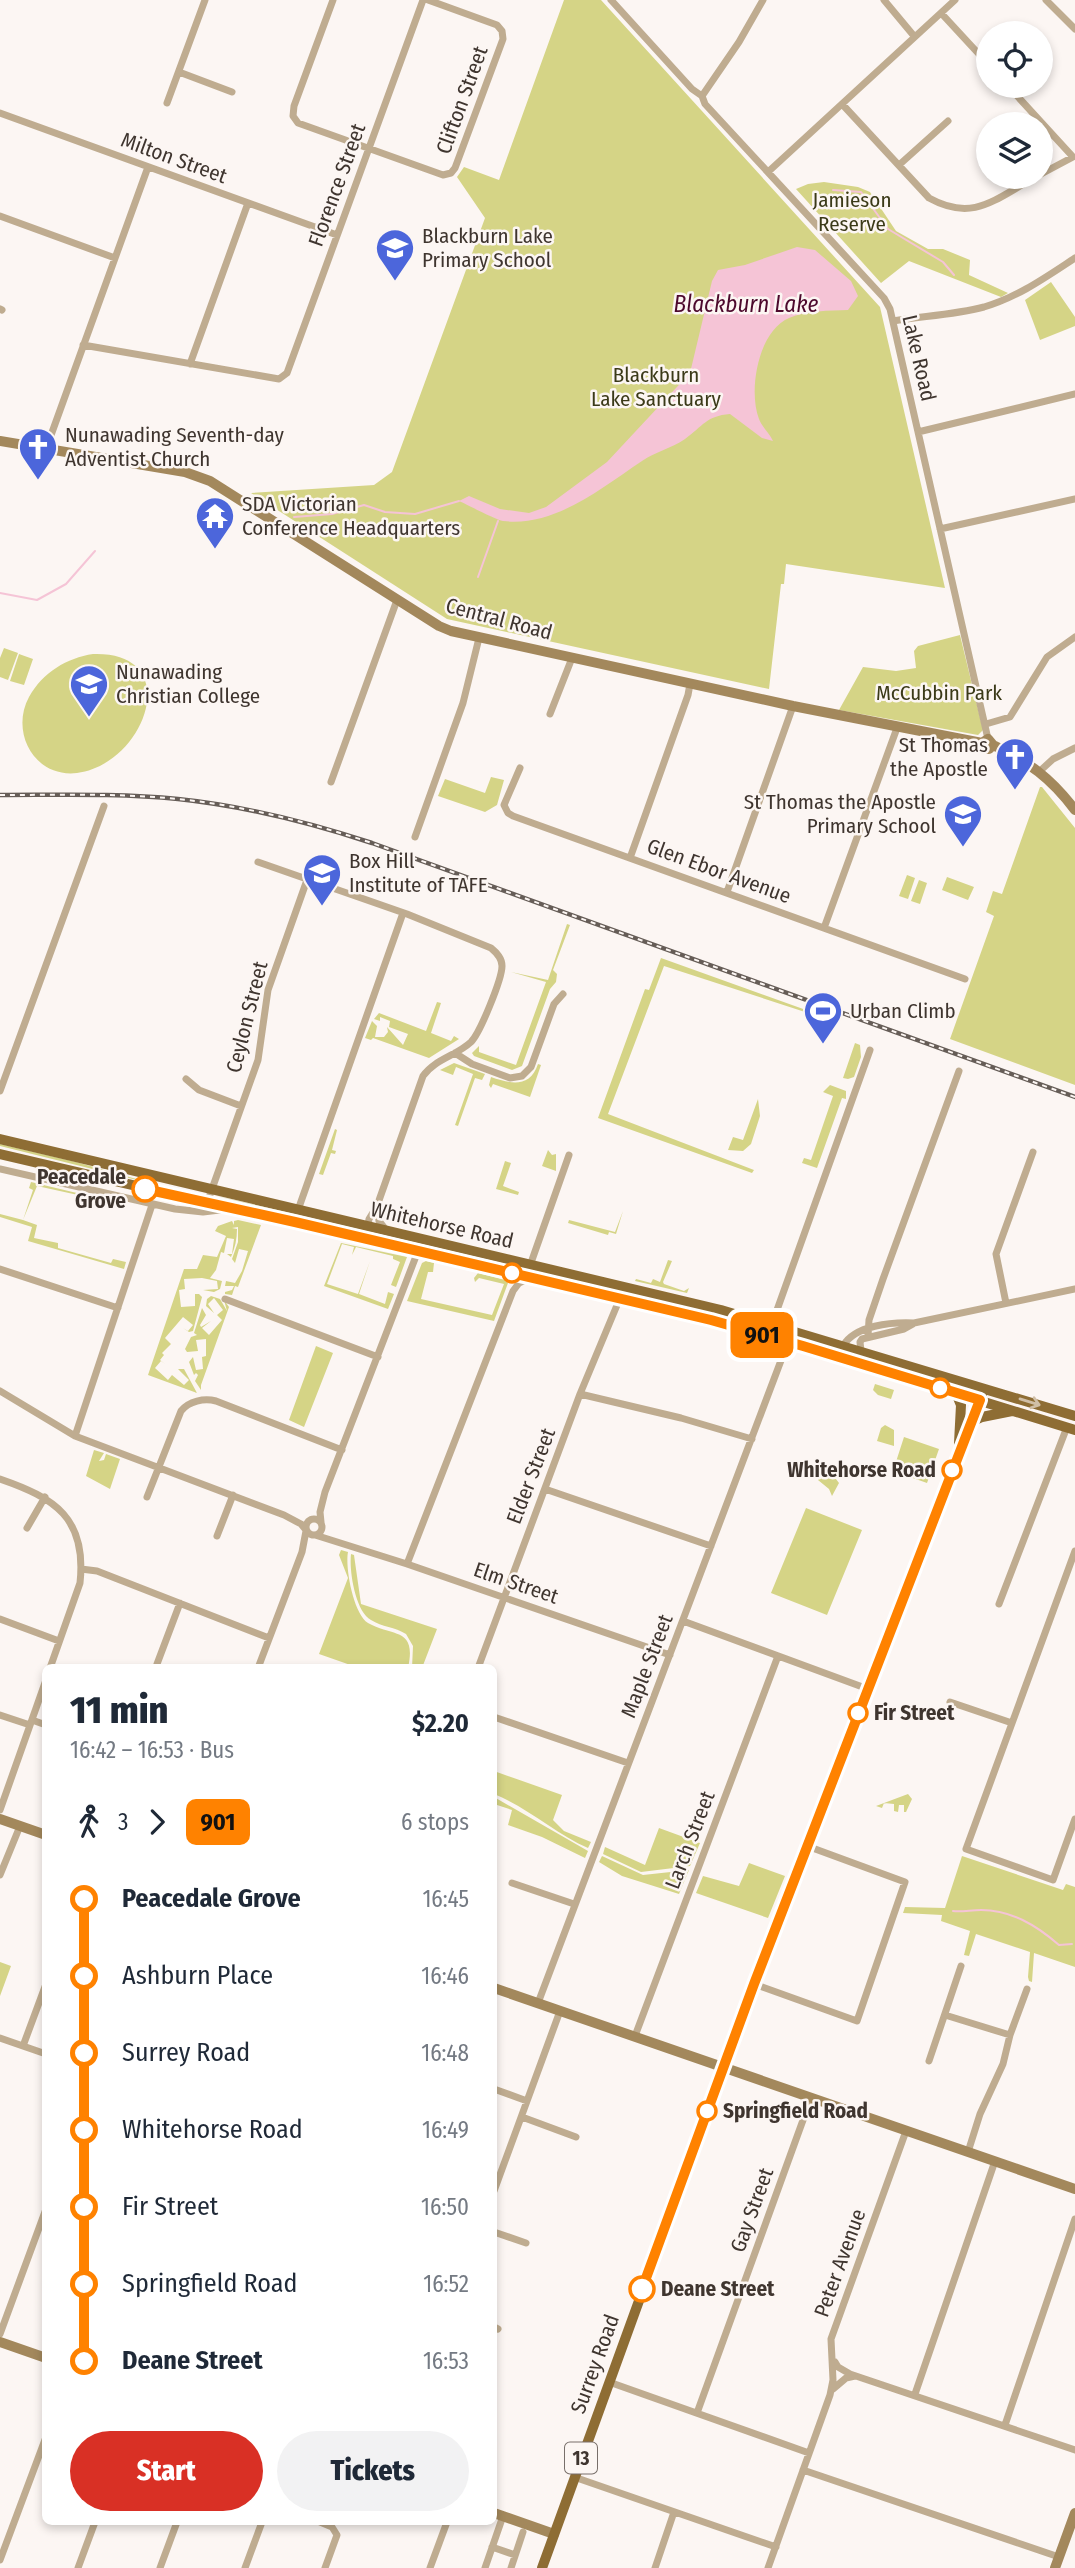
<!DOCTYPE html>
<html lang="en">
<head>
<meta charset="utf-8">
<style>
  body { margin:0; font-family:"Fira Sans Condensed",sans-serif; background:#f2f2f3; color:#1f2937; height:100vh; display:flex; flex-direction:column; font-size:26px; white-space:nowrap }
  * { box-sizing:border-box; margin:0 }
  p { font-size:23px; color:#747a83 }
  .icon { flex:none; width:38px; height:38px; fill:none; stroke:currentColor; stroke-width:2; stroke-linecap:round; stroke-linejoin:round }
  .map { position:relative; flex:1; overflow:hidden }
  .sheet { position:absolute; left:42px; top:1664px; width:455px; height:861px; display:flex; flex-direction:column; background:#fff; border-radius:10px; box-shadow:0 4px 10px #0003 }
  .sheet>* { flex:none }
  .badge { padding:0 14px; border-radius:10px; font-size:24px; line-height:46px }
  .tools { position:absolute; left:976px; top:21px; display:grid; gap:14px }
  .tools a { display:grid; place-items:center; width:77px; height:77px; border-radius:50%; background:#fff; box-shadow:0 4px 10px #0003; font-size:35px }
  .map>.badge { position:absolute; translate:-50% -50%; box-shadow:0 0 0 4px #fff }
  .legs { display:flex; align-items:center; gap:10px; height:77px; padding:0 28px; font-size:23px }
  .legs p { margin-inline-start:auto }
  .headline { display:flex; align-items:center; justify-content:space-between; height:119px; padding:0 28px }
  h1 { font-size:38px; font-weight:800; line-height:52px }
  .primary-button { display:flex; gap:14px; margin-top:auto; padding:14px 28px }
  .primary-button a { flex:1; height:80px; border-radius:42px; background:#d93025; color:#fff; font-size:28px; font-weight:800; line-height:80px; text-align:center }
  .primary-button a+a { background:#f2f2f3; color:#1f2937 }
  ul { padding:0 28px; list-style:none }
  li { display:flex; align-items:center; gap:24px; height:77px; font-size:26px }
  li i { display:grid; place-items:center; width:10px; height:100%; margin:0 9px; background:currentColor }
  li i::after { content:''; width:18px; height:18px; margin:-9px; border:5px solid; border-radius:50%; background:#fff }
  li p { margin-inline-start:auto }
  li:first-child i { background:linear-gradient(#0000 50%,currentColor 0) }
  li:last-child i { background:linear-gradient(currentColor 50%,#0000 0) }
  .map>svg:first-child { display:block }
  .green { fill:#d5d486 }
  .water { fill:#f5c4d6 }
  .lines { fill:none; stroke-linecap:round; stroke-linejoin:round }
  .stream { stroke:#f5c4d6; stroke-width:2 }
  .street { stroke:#bfac90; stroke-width:7 }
  .secondary { stroke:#a3885c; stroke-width:10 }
  .primary { stroke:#8e6d34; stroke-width:10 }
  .rail-casing { stroke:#665d57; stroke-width:4.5 }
  .rail { stroke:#fcf6f3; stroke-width:2; stroke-dasharray:5; stroke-linecap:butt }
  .oneway { stroke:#d0bfa7 }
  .line-1-casing { stroke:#fff; stroke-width:16 }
  .line-1 { stroke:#ff8200; stroke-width:10 }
  .stop-1-dot { fill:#fff; stroke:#ff8200; stroke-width:3.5 }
  .labels { text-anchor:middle; stroke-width:5; stroke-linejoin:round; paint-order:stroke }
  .shield { fill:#fcf6f3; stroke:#786f6a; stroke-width:2 }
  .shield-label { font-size:19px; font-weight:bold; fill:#3f352f }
  .street-label { font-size:21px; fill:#3f352f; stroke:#fcf6f3 }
  .park-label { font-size:21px; fill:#3b3a18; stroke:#fcf6f3 }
  .poi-label { font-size:21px; fill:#3f352f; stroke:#fcf6f3; text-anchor:start }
  .stop-label { font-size:21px; font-weight:bold; fill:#3f352f; stroke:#fcf6f3; text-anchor:start }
  .water-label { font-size:23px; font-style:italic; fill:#4d092d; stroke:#fcf6f3 }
</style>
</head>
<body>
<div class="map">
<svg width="1075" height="2568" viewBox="0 0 1075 2568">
  <rect width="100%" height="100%" fill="#fcf6f3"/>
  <path class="green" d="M564 0H601L880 307 945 588 786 564 784 584H781L769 689 447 619 251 493 374 485 392 472 485 218 457 177 464 167 499 180Z
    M824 182 858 187 870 192 896 231 928 249H943L970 260 969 275 1008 293 1001 297 909 261 881 283 796 189 808 184Z
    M1051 282 1075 317V326L1040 340 1025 300Z
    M960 635 983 730 978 735 839 710 863 667 896 671 916 668 914 651 918 646Z
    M4 648 18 653 8 680 0 677V658Z
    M19 654 33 659 24 685 10 681Z
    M93 654C186 651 146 764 77 773 34 778 10 732 29 697 43 672 67 658 93 654Z
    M491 777 504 780 497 805 485 812 438 796 445 779 485 793Z
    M1040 787H1042L1075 828V1085L950 1039 994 916 986 912 993 891 1002 894Z
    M907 875 915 878 908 899 899 896Z
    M947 877 974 887 968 900 942 890Z
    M919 880 927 883 920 904 911 901Z
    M567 924 570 925 553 970 557 974 556 982 550 989 522 1066 512 1070 474 1056 472 1053 479 1046V1052L516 1065 546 982 511 972 548 980Z
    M661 958 806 1010 805 1012 664 966 608 1114 754 1170 752 1173 598 1118 645 989 649 990Z
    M437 1002 441 1003 431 1033 451 1041 454 1036 459 1039 429 1058 373 1038 371 1040 365 1038 372 1021 377 1026 375 1037H384L388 1032 387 1027 403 1045 408 1034 389 1027 390 1021 380 1017V1021L374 1019 379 1013 426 1031Z
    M855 1043 860 1045 861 1057 854 1077 848 1079 843 1078Z
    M454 1063 485 1074 482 1080 475 1078 458 1126 455 1125 473 1074 456 1067 453 1075 440 1070Z
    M538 1064 541 1065 530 1097 493 1084 491 1088 489 1085 491 1077C511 1084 530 1088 538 1064Z
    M830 1085 846 1091V1099L842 1098 817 1168 802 1163 804 1158 811 1160 833 1096 823 1092Z
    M758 1099 760 1116 751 1144 743 1151 728 1150 733 1137 743 1140Z
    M335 1129 337 1130 332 1150 336 1151 335 1154 331 1153 323 1175 319 1174Z
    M0 1144 76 1162 165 1187 0 1146Z
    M548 1150 552 1155 556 1154V1171L542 1166Z
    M505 1161 511 1163 503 1186 519 1192 518 1195 496 1189Z
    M31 1182 81 1194 79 1206 76 1205 78 1195 37 1186 23 1220 37 1225 34 1238 58 1243V1248L111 1263 113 1259 126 1262 124 1269 28 1241 32 1227 0 1217V1214L23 1220 33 1190 29 1188Z
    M216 1196 362 1229 364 1233Z
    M623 1211 616 1234 609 1232 608 1235 568 1223 569 1220 615 1232Z
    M238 1220 261 1225 238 1287 235 1286 232 1295 225 1294V1292L232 1290 234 1286H225L226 1281 235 1283 242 1271 248 1251 239 1249 235 1263 232 1259 238 1242V1227L232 1228 237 1229C237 1239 235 1248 231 1257L227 1254H232L234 1239 227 1238 224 1253 221 1252 216 1270 210 1278 222 1281 220 1289 214 1292 203 1290 218 1289 217 1281 202 1278 184 1279 185 1289 179 1290 181 1307 195 1306V1294H199L202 1297 193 1331 189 1332 183 1328 188 1331 193 1325 183 1317 165 1338 171 1344 162 1353 164 1355 160 1360 165 1364 161 1361 155 1368 168 1380 172 1375 184 1385 189 1380 178 1369H184L197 1393 148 1375 184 1269H197L203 1255 217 1257 226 1236 215 1231 218 1226 232 1221 234 1225V1221Z
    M341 1243 407 1257 396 1287 391 1285 400 1262 393 1259V1256L356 1247 352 1255 354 1247 342 1244 327 1284 358 1294 370 1261 359 1294 385 1304 388 1292 394 1294 388 1309 324 1286Z
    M668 1260 672 1261 663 1282 664 1284 684 1291 689 1288 687 1293 635 1281 636 1279 651 1283 653 1279 660 1282Z
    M426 1261 434 1263 433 1272H428L421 1299 492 1315 504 1284 479 1278 475 1282 474 1278 478 1273 505 1280 508 1283 494 1321 407 1301 422 1263Z
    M537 1271 722 1315 803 1341 648 1301 633 1295Z
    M211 1296 220 1299 227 1311 224 1300 229 1307 201 1385V1390L195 1381 198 1375 196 1373 194 1375 189 1362 193 1357 196 1370 203 1369 202 1357 206 1356V1339L196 1340 198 1351 187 1352 185 1349 191 1337 197 1335 194 1333 202 1308 206 1315 200 1325 201 1327 211 1321 202 1328 209 1335 222 1320 217 1315 223 1310 214 1298 208 1304 214 1313 206 1306 207 1299Z
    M316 1346 333 1353 304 1427 289 1420Z
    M875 1384 894 1390 891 1399 878 1395 873 1390Z
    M885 1425 894 1430V1446L877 1441 881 1428Z
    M904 1437 939 1449 927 1483 893 1471Z
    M94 1450 104 1453 99 1461 104 1460 106 1454 120 1459 110 1489 86 1476Z
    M830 1471 839 1483 832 1496 829 1489 818 1480 821 1473Z
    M806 1508 862 1530 827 1615 771 1593Z
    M341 1550 348 1552C345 1567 353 1613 368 1623 393 1637 417 1627 408 1668H359L319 1654 348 1578 339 1555Z
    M351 1554 354 1555 361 1604 437 1629 422 1668H412L413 1646 406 1634C395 1627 382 1627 371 1620 355 1611 349 1570 351 1554Z
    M494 1771 562 1795 553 1820 564 1831 591 1842 588 1848C556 1834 527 1807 494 1794Z
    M908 1794 912 1799 906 1812H904V1805H899L898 1812 894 1811V1804L884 1803 882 1808 876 1806Z
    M494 1797 588 1851 585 1858 542 1837 508 1825 512 1810 494 1804Z
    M659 1828 700 1843 690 1866 641 1872 603 1854 605 1847 645 1865Z
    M602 1856 643 1875 689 1870 679 1894 622 1876 599 1862Z
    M962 1856 1063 1890 1066 1884 1075 1887V1967L1034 1953 1032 1982 1029 1981 1028 1977 1030 1952 976 1934 969 1956 964 1955 970 1931 941 1921 942 1915 903 1913 905 1907 945 1908Z
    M749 1863 785 1876 768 1918 696 1893 703 1876 739 1886Z
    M0 1962 11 1966 0 1996Z"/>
  <path class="water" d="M797 247 815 250 851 281 858 296 848 310C829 311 807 310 789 318 758 331 748 391 759 419 762 427 770 434 773 441L762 438 730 414C706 416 703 426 685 439 672 448 655 452 642 461 600 489 555 527 503 521 496 520 468 505 459 501L469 496 500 509 529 513 546 507 607 462 690 373 712 281 718 270 745 265Z"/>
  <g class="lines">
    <path class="stream" d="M833 190 861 192 888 229 943 262 954 275
      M294 517 332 514 364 505 385 512 415 514 459 501
      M478 577 498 521
      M0 593 37 600 66 584 95 551
      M953 1911C962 1912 971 1910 981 1910 1011 1910 1036 1925 1059 1945L1072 1944"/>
    <path class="street" d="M333 0 294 106 293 116 298 123 443 175 451 173 455 168 503 39 502 31 497 25 428 0
      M611 0 692 89 702 96 705 104 884 298 890 309 988 739
      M884 0 914 36
      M1046 0 1075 29
      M941 13 989 65
      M179 72 232 92
      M1008 86 1073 157 1041 174
      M702 96 739 42 763 0
      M167 103 205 0
      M842 104 929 198C974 223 996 198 1036 177
      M0 113 337 235
      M899 165 948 121
      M768 172 955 0
      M0 216 115 258
      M0 309 2 310
      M893 321C923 316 954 315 984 307 1018 297 1046 277 1075 258
      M83 345 279 379 287 373 423 0
      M190 364 248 203
      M918 432 1075 394
      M46 449 148 167
      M940 529 1075 499
      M550 714 572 658
      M986 724 1010 717 1047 657 1075 637
      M520 768 504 805 508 813 513 816 965 979
      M1040 771 1053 759 1075 748
      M331 782 397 600
      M415 837 463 703 479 638
      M630 858 688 695 690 684
      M258 862 407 914 491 948C497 953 502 958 502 966 502 979 480 1033 471 1042 456 1056 435 1059 423 1076L377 1206 369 1219 367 1232 373 1240
      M727 892 793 706
      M824 928 897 728
      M455 1053 472 1064 510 1078 522 1076 531 1067 554 1004 563 994
      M186 1079 199 1090 241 1106
      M0 1091 104 806
      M0 1169 175 1209 203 1212 228 1209
      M207 1203 258 1060 268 990 307 880
      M377 1206 379 1221 386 1230
      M298 1210 403 913
      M0 1269 118 1308
      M526 1277 569 1155
      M225 1299 378 1357
      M1006 1303 996 1254 1033 1152
      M772 1324 870 1050
      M868 1336 869 1320 883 1279 959 1071
      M843 1346C855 1325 892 1322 914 1323L1075 1289
      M861 1351 860 1342 862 1339 904 1329 913 1324
      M0 1391 75 1436 284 1515 301 1524 306 1530
      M580 1394 681 1418 752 1439
      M75 1436 152 1205
      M0 1479C55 1498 87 1518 80 1583L50 1668
      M545 1489 711 1546
      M147 1497 181 1411C189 1401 204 1398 216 1401L342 1450
      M306 1527a8 8 0 1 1 16 0a8 8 0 1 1-16 0Z
      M321 1522 320 1512 325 1492 418 1251
      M27 1528 45 1497
      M315 1535 407 1564 670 1655
      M217 1536 233 1495
      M1075 1551 966 1849 1053 1880 1075 1819
      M407 1564 513 1291 519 1283 529 1278
      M81 1569 97 1571 269 1638
      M999 1604 1067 1427
      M0 1619 59 1641
      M683 1621 868 1689
      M157 1664 180 1603
      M258 1668 302 1552 306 1531
      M478 1668 580 1394 620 1298
      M950 1702 1012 1723
      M0 1715 30 1725
      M494 1717 628 1763
      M32 1720 46 1725
      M0 1810 46 1680
      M0 1875 20 1826
      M512 1883 574 1904
      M754 1984 857 2021 905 1882 807 1846
      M538 2003 788 1342
      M945 2015 1010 2035
      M635 2036 778 1656
      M0 2038 46 2054
      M23 2046 46 1984
      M929 2061 961 1966
      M494 2089 527 2101
      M522 2117 576 2137
      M968 2152 980 2114 1003 2064 1010 2035 1027 1989
      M494 2191 560 2011
      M494 2232 526 2243
      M494 2327 498 2329
      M0 2334 46 2209
      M835 2362 838 2367 850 2374 1075 2450
      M609 2382 809 2453
      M833 2389 846 2378 855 2376
      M915 2394 995 2161
      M697 2413 811 2098
      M1005 2425 1075 2219
      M803 2470 1059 2557
      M574 2477 776 2547
      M320 2522 332 2527 337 2535 325 2568
      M492 2547 515 2555
      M0 2560 46 2437
      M78 2568 95 2522
      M160 2568 177 2522
      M245 2568 262 2522
      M430 2568 447 2522
      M485 2568 503 2516
      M511 2568 523 2532
      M655 2568 674 2512
      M768 2568 830 2395 833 2380 831 2339 906 2131"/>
    <path class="secondary" d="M0 441 185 472 210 481 439 626 451 631 793 706 982 743 988 739 993 745 989 749H986L982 743
      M993 745C1029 762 1051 778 1075 810
      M0 1819 46 1835
      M494 1988 1075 2189
      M0 2342 46 2358
      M494 2513 554 2534
      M1055 2568 1075 2513"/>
    <path class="primary" d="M0 1139 721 1310 1075 1416
      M0 1154 711 1320 803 1346 1075 1430
      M956 1393 961 1405 959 1443
      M971 1422 982 1417 1012 1411
      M542 2568 754 1984 984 1389"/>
    <g class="rail-casing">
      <path id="rail" d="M0 795C59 795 119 793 178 799 245 806 308 822 372 843L1075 1097"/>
    </g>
    <use href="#rail" class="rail"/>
  </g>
  <defs><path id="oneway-shaft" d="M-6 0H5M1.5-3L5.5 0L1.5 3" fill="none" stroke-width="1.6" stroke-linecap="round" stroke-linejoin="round" transform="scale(1.75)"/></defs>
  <use class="oneway" href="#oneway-shaft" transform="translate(1030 1402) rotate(17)"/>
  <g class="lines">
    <g class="line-1-casing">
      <path id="line-1" d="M145 1189 295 1222 711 1320 803 1346 980 1400 754 1984 642 2289"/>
    </g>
    <use href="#line-1" class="line-1"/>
  </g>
  <defs>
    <g id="school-pin" transform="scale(2.0125)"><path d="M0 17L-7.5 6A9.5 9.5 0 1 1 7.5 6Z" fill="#4c66db" stroke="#fcf6f3"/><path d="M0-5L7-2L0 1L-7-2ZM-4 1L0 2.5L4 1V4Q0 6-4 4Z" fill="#fff"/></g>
    <g id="church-pin" transform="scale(2.0125)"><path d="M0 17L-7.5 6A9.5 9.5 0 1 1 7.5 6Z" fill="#4c66db" stroke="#fcf6f3"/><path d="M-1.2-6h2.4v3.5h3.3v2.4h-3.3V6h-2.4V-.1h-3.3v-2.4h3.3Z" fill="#fff"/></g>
    <g id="temple-pin" transform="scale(2.0125)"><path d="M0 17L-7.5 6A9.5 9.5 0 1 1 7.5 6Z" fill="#4c66db" stroke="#fcf6f3"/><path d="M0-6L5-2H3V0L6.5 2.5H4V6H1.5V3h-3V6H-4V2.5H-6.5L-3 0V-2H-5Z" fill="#fff"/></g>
    <g id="university-pin" transform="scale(2.0125)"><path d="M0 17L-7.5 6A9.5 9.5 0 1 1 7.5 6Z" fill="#4c66db" stroke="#fcf6f3"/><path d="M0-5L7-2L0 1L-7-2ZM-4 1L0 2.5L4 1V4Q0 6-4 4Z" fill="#fff"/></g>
    <g id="stadium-pin" transform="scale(2.0125)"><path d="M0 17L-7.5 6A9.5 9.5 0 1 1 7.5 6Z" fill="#4c66db" stroke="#fcf6f3"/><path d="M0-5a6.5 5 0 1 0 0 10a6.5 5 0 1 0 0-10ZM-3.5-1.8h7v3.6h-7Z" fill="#fff"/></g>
  </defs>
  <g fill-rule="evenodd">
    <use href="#school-pin" x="395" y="248"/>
    <use href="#church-pin" x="38" y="447"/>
    <use href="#temple-pin" x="215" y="516"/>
    <use href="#school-pin" x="89" y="684"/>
    <use href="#church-pin" x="1015" y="757"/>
    <use href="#school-pin" x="963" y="814"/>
    <use href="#university-pin" x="322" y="873"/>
    <use href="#stadium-pin" x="823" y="1011"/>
  </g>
  <g class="stop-1-dot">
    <circle cx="145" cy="1189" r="12"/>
    <circle cx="512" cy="1273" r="9"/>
    <circle cx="940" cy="1388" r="9"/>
    <circle cx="952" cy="1470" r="9"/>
    <circle cx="858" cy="1713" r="9"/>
    <circle cx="707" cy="2111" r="9"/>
    <circle cx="642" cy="2289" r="12"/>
  </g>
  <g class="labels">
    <rect class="shield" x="565" y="2442.5" width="32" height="31" rx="5"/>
    <g class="shield-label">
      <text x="581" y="2465">13</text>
    </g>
    <g class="street-label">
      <text transform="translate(462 100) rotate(-70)" y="7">Clifton Street</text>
      <text transform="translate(174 158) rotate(20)" y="7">Milton Street</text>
      <text transform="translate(337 185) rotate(-70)" y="7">Florence Street</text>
      <text transform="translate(919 358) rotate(77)" y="7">Lake Road</text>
      <text transform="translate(499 619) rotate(15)" y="7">Central Road</text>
      <text transform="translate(719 871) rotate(20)" y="7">Glen Ebor Avenue</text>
      <text transform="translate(247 1017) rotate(-76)" y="7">Ceylon Street</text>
      <text transform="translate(442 1225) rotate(13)" y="7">Whitehorse Road</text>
      <text transform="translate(531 1476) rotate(-69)" y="7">Elder Street</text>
      <text transform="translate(516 1583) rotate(19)" y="7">Elm Street</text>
      <text transform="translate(647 1666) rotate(-69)" y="7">Maple Street</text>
      <text transform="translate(690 1840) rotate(-69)" y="7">Larch Street</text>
      <text transform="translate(752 2210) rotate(-70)" y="7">Gay Street</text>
      <text transform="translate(840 2263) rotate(-70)" y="7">Peter Avenue</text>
      <text transform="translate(595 2364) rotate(-70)" y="7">Surrey Road</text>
    </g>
    <g class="park-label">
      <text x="852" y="207">Jamieson<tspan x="852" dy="24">Reserve</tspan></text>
      <text x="656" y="382">Blackburn<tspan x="656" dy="24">Lake Sanctuary</tspan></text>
      <text x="939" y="700">McCubbin Park</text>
    </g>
    <g class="poi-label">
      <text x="422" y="243">Blackburn Lake<tspan x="422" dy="24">Primary School</tspan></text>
      <text x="65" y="442">Nunawading Seventh-day<tspan x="65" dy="24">Adventist Church</tspan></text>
      <text x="242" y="511">SDA Victorian<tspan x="242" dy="24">Conference Headquarters</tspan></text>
      <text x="116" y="679">Nunawading<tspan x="116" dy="24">Christian College</tspan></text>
      <text x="988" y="752" text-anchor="end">St Thomas<tspan x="988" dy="24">the Apostle</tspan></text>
      <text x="936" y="809" text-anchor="end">St Thomas the Apostle<tspan x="936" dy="24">Primary School</tspan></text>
      <text x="349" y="868">Box Hill<tspan x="349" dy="24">Institute of TAFE</tspan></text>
      <text x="850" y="1018">Urban Climb</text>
    </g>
    <g class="stop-label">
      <text x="126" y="1184" text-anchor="end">Peacedale<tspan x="126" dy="24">Grove</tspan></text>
      <text x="936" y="1477" text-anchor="end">Whitehorse Road</text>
      <text x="874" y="1720">Fir Street</text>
      <text x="723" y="2118">Springfield Road</text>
      <text x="661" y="2296">Deane Street</text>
    </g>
    <g class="water-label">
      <text x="746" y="312">Blackburn Lake</text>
    </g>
  </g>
</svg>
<div class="tools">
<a><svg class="icon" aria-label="locate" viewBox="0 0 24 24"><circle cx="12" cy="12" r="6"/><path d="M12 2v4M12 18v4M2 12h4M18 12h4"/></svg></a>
<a><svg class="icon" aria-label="layers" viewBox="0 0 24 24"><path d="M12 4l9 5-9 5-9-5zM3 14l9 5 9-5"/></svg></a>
</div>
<b class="badge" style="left:762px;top:1335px;background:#ff8200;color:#111">901</b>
<section class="sheet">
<div class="headline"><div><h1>11 min</h1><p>16:42 – 16:53 · Bus</p></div><b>$2.20</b></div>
<div class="legs"><svg class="icon" aria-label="walk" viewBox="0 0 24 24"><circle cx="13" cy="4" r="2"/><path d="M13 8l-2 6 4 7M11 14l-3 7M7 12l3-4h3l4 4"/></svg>3<svg class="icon" aria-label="forward" viewBox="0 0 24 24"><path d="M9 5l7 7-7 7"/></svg><b class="badge" style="background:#ff8200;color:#111">901</b><p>6 stops</p></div>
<ul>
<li><i style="color:#ff8200"></i><b>Peacedale Grove</b><p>16:45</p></li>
<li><i style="color:#ff8200"></i><span>Ashburn Place</span><p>16:46</p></li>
<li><i style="color:#ff8200"></i><span>Surrey Road</span><p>16:48</p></li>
<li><i style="color:#ff8200"></i><span>Whitehorse Road</span><p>16:49</p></li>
<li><i style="color:#ff8200"></i><span>Fir Street</span><p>16:50</p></li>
<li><i style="color:#ff8200"></i><span>Springfield Road</span><p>16:52</p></li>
<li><i style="color:#ff8200"></i><b>Deane Street</b><p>16:53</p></li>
</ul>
<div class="primary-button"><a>Start</a><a>Tickets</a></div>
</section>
</div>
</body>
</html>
